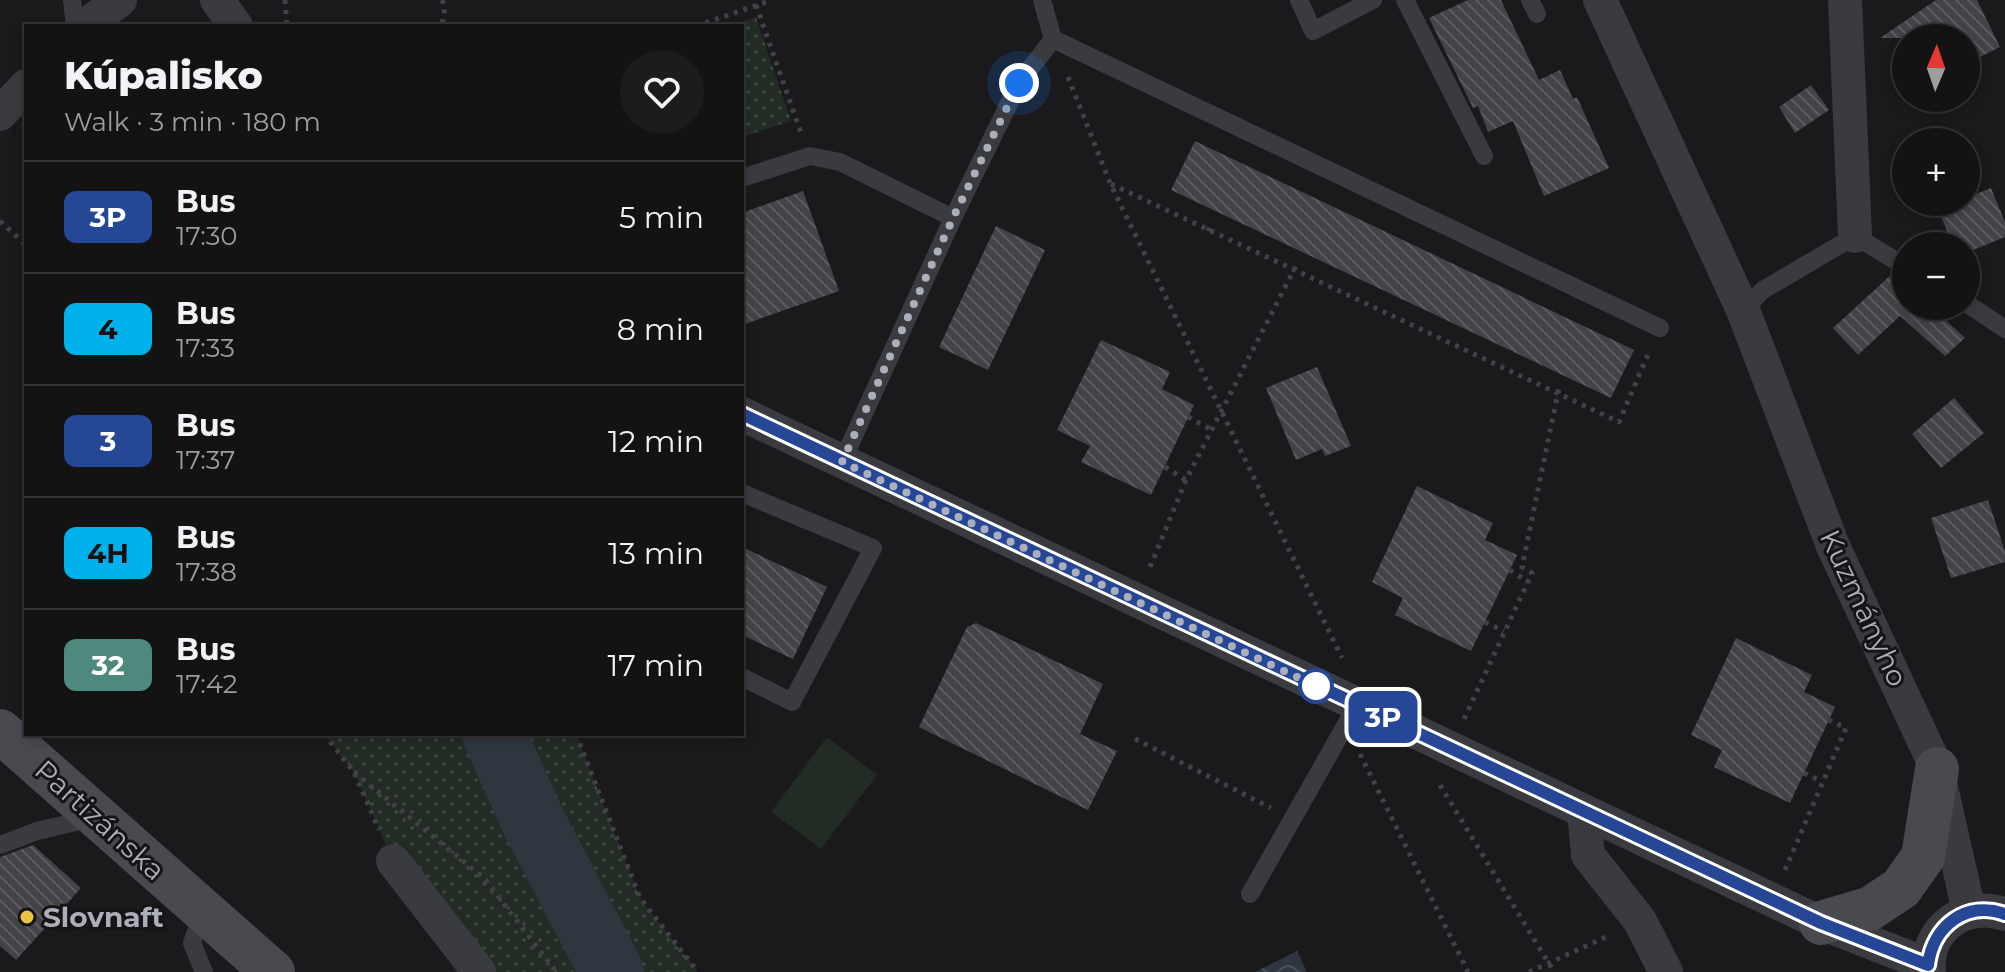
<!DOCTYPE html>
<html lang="en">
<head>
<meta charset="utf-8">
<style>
  body { margin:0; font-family:Montserrat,sans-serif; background:#1d1c1d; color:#f1f3f6; height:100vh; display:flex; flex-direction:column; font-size:30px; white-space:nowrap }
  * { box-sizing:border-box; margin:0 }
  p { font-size:26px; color:#9d9ea0 }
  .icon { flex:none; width:44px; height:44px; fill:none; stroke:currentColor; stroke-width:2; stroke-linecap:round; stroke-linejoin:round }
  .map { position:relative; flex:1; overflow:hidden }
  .drawer { position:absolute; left:24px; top:24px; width:720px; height:712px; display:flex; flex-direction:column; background:#141314; border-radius:0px; box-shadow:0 4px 12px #0003,0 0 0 2px #333234 }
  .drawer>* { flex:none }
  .badge { padding:0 16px; border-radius:12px; font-size:28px; line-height:52px }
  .needle { width:52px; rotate:2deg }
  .controls { position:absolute; left:1892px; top:24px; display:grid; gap:16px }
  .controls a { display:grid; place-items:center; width:88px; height:88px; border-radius:50%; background:#141314; box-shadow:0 4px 12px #0003,0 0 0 2px #333234; font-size:40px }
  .you { position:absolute; width:40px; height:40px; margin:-20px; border:6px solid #fff; border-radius:50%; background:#1a73e8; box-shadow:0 0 0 12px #1a73e833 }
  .map>.badge { position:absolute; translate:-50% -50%; box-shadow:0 0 0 4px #fff }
  .round { display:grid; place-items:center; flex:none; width:84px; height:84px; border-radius:42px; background:#1d1c1d }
  .head { display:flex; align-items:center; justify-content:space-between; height:136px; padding:0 40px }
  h1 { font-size:38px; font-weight:800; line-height:60px }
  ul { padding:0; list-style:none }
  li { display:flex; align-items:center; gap:24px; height:112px; padding:0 40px; border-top:2px solid #333234 }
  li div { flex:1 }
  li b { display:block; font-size:30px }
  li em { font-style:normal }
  li .badge { min-width:88px; font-weight:700; text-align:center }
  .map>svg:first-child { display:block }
  .grass { fill:url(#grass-dots) }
  .pitch { fill:#232b25 }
  .water { fill:url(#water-waves) }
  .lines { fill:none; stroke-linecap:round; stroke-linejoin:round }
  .river { stroke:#30363f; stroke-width:64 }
  .building { fill:url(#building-back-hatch) }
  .path { stroke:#414247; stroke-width:5; stroke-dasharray:4 6; stroke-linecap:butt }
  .lane { stroke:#3a3b40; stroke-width:18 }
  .street { stroke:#3a3b40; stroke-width:34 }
  .secondary { stroke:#494950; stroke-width:44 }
  .line-casing { stroke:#fff; stroke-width:18 }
  .line { stroke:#264796; stroke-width:12 }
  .walk { stroke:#acafba; stroke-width:8; stroke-dasharray:0 14.4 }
  .stop-dot { fill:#fff; stroke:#264796; stroke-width:4 }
  .poi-dot { fill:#e8c544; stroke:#151416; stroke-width:3 }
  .labels { text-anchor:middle; stroke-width:6; stroke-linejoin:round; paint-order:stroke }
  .street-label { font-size:28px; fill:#acafba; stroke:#151416 }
  .poi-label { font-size:28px; font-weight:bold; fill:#acafba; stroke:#151416; text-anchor:start }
</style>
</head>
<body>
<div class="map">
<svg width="2005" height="972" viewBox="0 0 2005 972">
  <defs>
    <pattern id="grass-dots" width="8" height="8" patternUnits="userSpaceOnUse" patternTransform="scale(2)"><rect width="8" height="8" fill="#232b25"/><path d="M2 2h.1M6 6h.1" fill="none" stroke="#404743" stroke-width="1.8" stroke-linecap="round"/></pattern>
    <pattern id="water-waves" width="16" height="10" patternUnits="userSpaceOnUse" patternTransform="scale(2)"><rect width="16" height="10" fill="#30363f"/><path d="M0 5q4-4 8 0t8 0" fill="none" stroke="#4b5159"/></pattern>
    <pattern id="building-back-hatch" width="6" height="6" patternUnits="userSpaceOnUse" patternTransform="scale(2)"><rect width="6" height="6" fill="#444448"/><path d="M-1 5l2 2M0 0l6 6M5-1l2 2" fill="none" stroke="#5c5c60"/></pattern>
  </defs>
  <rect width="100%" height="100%" fill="#1a191b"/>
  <path class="grass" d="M756 17 791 121 742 137V26H729Z
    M324 734H576L640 898 698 972H479L393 861 354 772Z"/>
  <path class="pitch" d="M827 737 877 775 821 849 771 812Z"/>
  <path class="water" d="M1297 951 1307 972H1255Z"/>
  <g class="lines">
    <path class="river" d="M494 734 533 821 612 972"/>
  </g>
  <path class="building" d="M1468 0H1501L1539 80 1560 70 1573 99 1577 97 1609 168 1544 196 1513 121 1488 132 1478 106 1473 108 1429 18Z
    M1936 0H1977L2000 47 1966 64V38H1880Z
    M1811 85 1829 110 1795 133 1779 107Z
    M1195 141 1634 350 1611 398 1171 190Z
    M1991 188 2005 222V237L1966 253V246H1953L1938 209 1956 202H1966V198Z
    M803 191 839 291 742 325V213Z
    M996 226 1045 250 988 370 939 347Z
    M1893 273 1906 279V306H1930L1965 338 1945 356 1900 316 1858 355 1833 328Z
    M1101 340 1170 372 1162 389 1194 405 1151 495 1081 462 1090 446 1057 430Z
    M1317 367 1351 446 1325 456 1322 449 1296 460 1266 388Z
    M1954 398 1984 433 1941 468 1912 434Z
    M1417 486 1493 523 1485 540 1517 555 1471 651 1395 615 1403 598 1372 582Z
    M1988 500 2005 551V562L1951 578 1931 518Z
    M742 547 827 587 793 659 742 635Z
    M976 623 1103 684 1080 734 1117 751 1088 810 919 727 967 627Z
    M1736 638 1812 675 1804 692 1835 707 1790 803 1714 767 1722 750 1691 735Z
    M33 845 81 888 16 960 0 946V857Z"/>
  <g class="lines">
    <path class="path" d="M285 0 287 26
      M442 0 445 7 442 26
      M756 5 801 133
      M696 26 772 0
      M1068 77 1110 183 1342 658
      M1111 184 1619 422 1649 352
      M0 221 26 245
      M1208 231 1211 223
      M1188 417 1212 430
      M1165 467 1186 480
      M1150 567 1186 480 1297 264
      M1510 570 1528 582
      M1485 622 1504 631
      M1464 719 1532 573 1522 567 1559 388
      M324 734 354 772 379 830
      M576 734 640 898 698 972
      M426 735 428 734
      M1135 739 1271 808
      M1360 754 1468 972
      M354 772 485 879 556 972
      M1804 773 1821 781
      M1440 785 1554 972
      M1785 870 1846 728 1829 720
      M1529 972 1608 936"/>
    <path class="lane" d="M72 0 75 26
      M1042 0 1053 39
      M1299 0 1313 31 1373 0
      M1405 0 1484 156
      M1530 0 1537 14
      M742 178 810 156 840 162 953 218
      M1966 303 2005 329
      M1743 310 1763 290 1855 236 1906 267
      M842 462 953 218 1019 83 1053 39 1660 328
      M742 493 873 548 792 702 742 677
      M0 845 37 831 93 818
      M1250 894 1357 705
      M203 912 192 943 204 972"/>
    <path class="street" d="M217 0 236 26
      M1600 0 1743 310 1833 546 1937 769 1969 911
      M1845 0 1855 236
      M85 26 120 0
      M0 114 26 86
      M742 414 1821 923 1928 965
      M1584 812 1588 855 1640 921 1666 972
      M393 861 479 972
      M1929 972C1925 929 1965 900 2005 914"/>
    <path class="secondary" d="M0 731 273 972
      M1821 923 1871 908 1901 888 1923 857 1937 769"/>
  </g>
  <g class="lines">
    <g class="line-casing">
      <path id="line" d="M742 414 1821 923 1928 965C1933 926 1966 900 2005 914"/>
    </g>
    <use href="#line" class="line"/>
    <path class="walk" d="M1019 83 953 218 842 462 1316 686"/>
  </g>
  <circle class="stop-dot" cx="1316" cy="686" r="16"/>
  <circle class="poi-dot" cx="27" cy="917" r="8"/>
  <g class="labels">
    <g class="street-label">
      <text transform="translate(1864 608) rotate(65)" y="10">Kuzmányho</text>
      <text transform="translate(100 820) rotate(42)" y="10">Partizánska</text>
    </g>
    <g class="poi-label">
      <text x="43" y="927">Slovnaft</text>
    </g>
  </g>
</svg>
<div class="controls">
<a><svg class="needle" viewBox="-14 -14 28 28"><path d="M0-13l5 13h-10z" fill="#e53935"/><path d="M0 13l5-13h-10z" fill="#9d9ea0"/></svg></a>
<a>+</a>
<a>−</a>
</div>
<div class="you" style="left:1019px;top:83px"></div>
<b class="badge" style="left:1383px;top:717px;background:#264796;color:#fff">3P</b>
<section class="drawer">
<div class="head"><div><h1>Kúpalisko</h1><p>Walk · 3 min · 180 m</p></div><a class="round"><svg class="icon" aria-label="heart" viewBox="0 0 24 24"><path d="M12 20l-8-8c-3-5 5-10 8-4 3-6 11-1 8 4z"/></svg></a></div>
<ul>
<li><span class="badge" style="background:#264796;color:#fff">3P</span><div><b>Bus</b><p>17:30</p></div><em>5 min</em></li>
<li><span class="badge" style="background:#00b1eb;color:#111">4</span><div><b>Bus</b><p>17:33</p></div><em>8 min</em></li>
<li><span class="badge" style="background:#264796;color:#fff">3</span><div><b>Bus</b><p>17:37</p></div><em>12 min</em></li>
<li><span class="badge" style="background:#00b1eb;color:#111">4H</span><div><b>Bus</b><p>17:38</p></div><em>13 min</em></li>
<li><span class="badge" style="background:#4d897c;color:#fff">32</span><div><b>Bus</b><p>17:42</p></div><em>17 min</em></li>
</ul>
</section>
</div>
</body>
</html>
